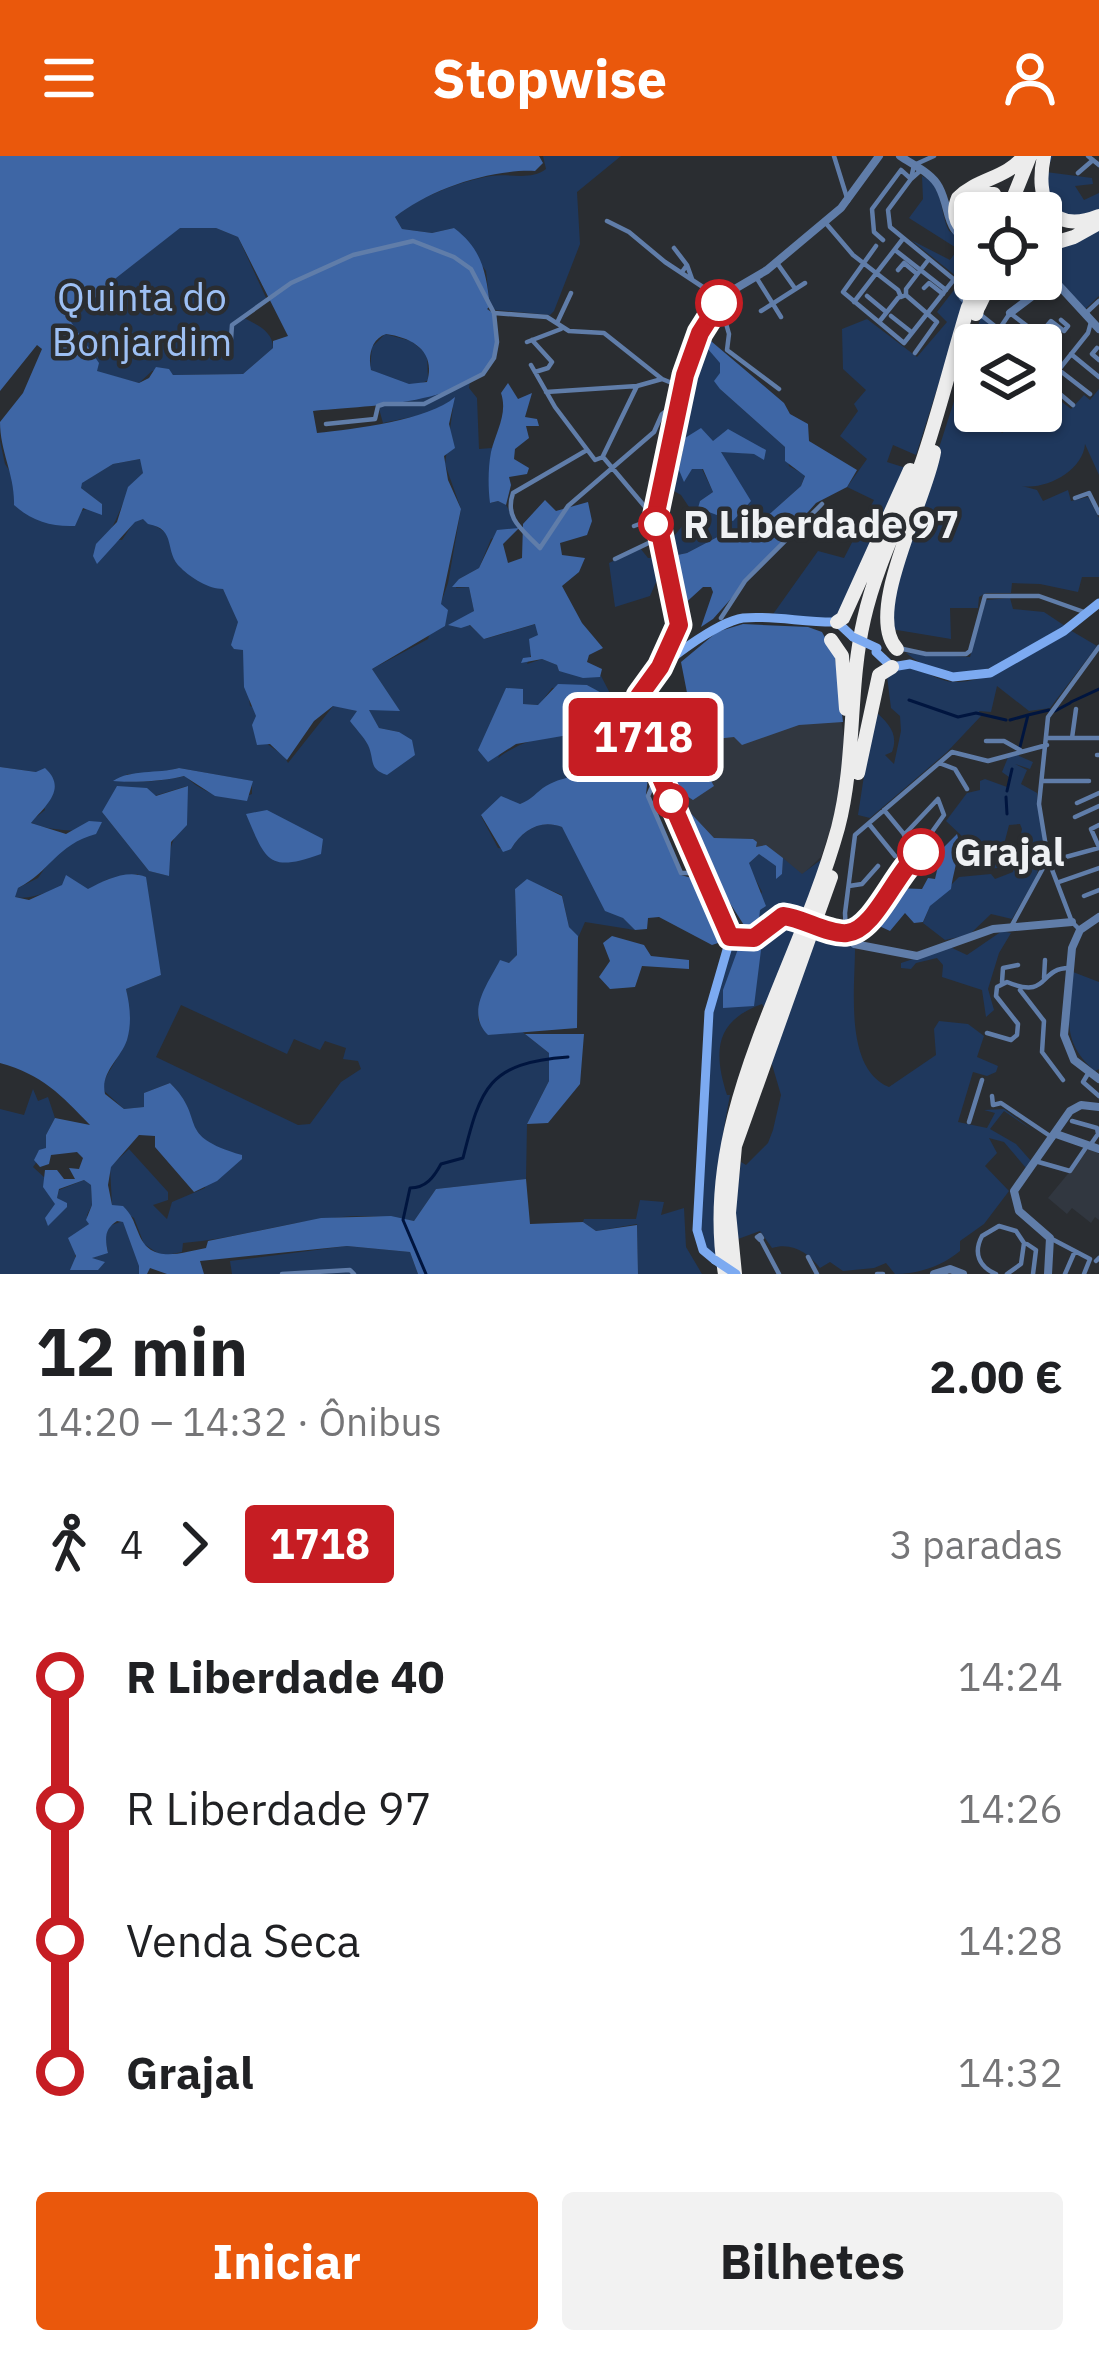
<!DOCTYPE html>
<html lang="pt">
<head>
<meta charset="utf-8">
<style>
  body { margin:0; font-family:"IBM Plex Sans",sans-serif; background:#f2f2f2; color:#202124; height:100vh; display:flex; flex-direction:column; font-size:45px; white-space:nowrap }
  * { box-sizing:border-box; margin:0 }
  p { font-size:39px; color:#757577 }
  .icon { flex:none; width:66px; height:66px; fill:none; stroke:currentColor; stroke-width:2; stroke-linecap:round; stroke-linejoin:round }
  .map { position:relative; height:1118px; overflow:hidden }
  .sheet { display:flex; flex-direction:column; background:#fff; flex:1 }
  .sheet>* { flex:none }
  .badge { padding:0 24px; border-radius:9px; font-size:42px; line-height:78px }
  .buttons { position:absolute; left:954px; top:36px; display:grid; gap:24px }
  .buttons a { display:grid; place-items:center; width:108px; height:108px; border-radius:12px; background:#fff; box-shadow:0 3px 9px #0004; font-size:60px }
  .map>.badge { position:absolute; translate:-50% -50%; box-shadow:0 0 0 6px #fff }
  .legs { display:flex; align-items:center; gap:18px; height:132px; padding:0 36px; font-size:39px }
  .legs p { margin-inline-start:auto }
  .head { display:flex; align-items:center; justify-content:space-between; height:204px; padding:0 36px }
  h1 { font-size:66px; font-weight:700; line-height:90px }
  .primary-button { display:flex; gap:24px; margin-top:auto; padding:24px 36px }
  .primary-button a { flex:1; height:138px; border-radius:12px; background:#ea580c; color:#fff; font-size:48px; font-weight:700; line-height:138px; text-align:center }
  .primary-button a+a { background:#f2f2f2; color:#202124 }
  ul { padding:0 36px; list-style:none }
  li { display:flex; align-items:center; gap:42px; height:132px; font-size:45px }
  li i { display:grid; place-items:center; width:18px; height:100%; margin:0 15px; background:currentColor }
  li i::after { content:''; width:30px; height:30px; margin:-15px; border:9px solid; border-radius:50%; background:#fff }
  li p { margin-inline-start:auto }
  li:first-child i { background:linear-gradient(#0000 50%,currentColor 0) }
  li:last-child i { background:linear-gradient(currentColor 50%,#0000 0) }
  header { display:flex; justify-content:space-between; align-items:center; height:156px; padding:0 36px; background:#ea580c; color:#fff; font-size:54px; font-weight:700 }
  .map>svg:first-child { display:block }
  .built { fill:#313740 }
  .green { fill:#1f385d; fill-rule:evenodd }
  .forest { fill:#3e66a5; fill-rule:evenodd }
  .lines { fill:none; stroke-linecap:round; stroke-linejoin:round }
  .stream { stroke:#00153f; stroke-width:3 }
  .minor { stroke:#607da9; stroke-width:4.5 }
  .tertiary { stroke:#607da9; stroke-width:8 }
  .secondary { stroke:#7caaf1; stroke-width:9 }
  .motorway { stroke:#ececec; stroke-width:14 }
  .tertiary-bridge { stroke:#607da9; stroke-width:8 }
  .secondary-bridge { stroke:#7caaf1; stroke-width:9 }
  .motorway-bridge { stroke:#ececec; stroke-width:14 }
  .line-1-casing { stroke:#fff; stroke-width:27 }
  .line-1 { stroke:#c61d23; stroke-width:18 }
  .stop-1-dot { fill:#fff; stroke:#c61d23; stroke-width:6 }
  .labels { text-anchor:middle; stroke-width:9; stroke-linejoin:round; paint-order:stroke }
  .park-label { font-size:39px; fill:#9ec0f4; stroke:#2a2d31 }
  .stop-label { font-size:39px; font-weight:bold; fill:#eff1f4; stroke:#2a2d31; text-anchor:start }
</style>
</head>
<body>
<header><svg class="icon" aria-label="menu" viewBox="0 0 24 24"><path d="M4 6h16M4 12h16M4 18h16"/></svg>Stopwise<svg class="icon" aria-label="person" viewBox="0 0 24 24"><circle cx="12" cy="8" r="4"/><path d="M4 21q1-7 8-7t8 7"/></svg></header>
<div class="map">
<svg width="1099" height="1118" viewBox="0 0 1099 1118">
  <rect width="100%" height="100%" fill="#2a2d31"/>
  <path class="built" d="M840 557 844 581 841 641 821 701 802 719 728 701 687 662 673 628 682 591 748 560Z
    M1090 991 1099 998V1064L1095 1061 1091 1067 1072 1052 1067 1058 1048 1042Z"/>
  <path class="green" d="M543 0H621L577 36 580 88 554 155 550 159 496 154 490 150 486 115 454 72 432 77 402 73 395 61C419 41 460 25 491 20 511 17 530 25 546 13Z
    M1047 0H1053L1046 16 1092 22 1093 28 1075 30 1084 44 1099 37V58C1051 79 1039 39 1047 0Z
    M922 20C944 29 939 55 949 75L975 91V118L966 141 961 124 911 84 950 104 958 93 909 62 923 43Z
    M179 72H216L238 81 267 144 244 162C257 169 273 175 273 192L243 218 173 219 168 213 152 215 139 227 97 216 96 203 70 167 111 126Z
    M1099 72V140L1084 154 1054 117 1041 111V94Z
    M954 134 964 148 916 299 893 289 887 306 906 312 838 462 771 461 818 395 844 402 874 344 847 331 867 303 840 280 858 255 854 248 866 234 843 213 842 173 867 163 917 201 947 166 937 156Z
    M981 161 994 173 984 189H975V208L967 233 975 243V255H985L1002 277 1022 262 1035 273 1039 262 1058 243 1071 253 1084 239 1090 244 1099 233V319L1085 288C1083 314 1047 334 1022 330L1037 334 1043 345 1068 334 1071 345 1088 341 1099 362V421H1082L1078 436 1040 428 1012 427 1011 437H986L979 441 978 452H950L951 483 891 473 896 426Z
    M385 178 411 185 427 198 428 224C411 235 386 223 370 213L372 191Z
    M701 185 720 206V233L785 291 789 310 805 319 801 330 746 379 725 377 687 397 668 401 665 391 693 357 681 339 667 331 681 257ZM722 278 754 298 720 295 732 365 700 345 713 336 702 313H692Z
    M470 225 469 232 477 242 479 293 492 292 491 347 498 345 506 349 519 372 491 383 479 412 459 423 456 432 469 431 474 455 456 469H469L485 483 536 468 539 479 527 508 542 503 557 509 559 515 601 520 614 545 587 529 552 532 539 549 523 548 498 602C524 582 568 570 597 589L600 600C572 635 523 647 481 660L498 692 511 693C523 674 540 663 562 671L623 762 635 774 585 766 578 782 569 771 562 739 527 724 515 733 517 799 509 807 500 805 478 855V864L488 879 520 874 549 897V925L527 968 526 1023 436 1033 414 1065C331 1048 263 1080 183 1087L182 1096 162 1100 144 1088 134 1062 112 1049 110 1011 129 993 168 1036V1044L153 1049 167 1063 172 1046 205 1032 212 990C189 975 188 947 170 927L144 937 145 951 124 953 102 933C105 918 115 909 120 895 127 876 131 853 126 833L161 819 138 718 108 723 88 734C59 723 41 746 14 741L18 732 38 722 54 699 75 683 95 678C72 672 54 677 30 666L45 654 36 616 0 611V285L5 308 15 323 81 355 102 348 81 332V327L113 308 140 303 144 309 143 317C122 337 121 361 105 383L122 384 134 366 143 362 168 378 181 412 223 433 239 466 236 477 243 493 250 550 253 551 266 587 284 600 288 607 334 549 357 555 369 590 399 576 379 572 368 553 399 554 372 513 428 483 448 427 461 353 445 308 453 252 448 247 430 257 383 267 378 249ZM179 612 252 625V638C228 648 201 636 185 620 165 625 145 626 125 626L127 618H152ZM187 630V668C168 683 170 696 169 720L149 715 102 656ZM181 849 287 898 294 883 320 894 325 885 346 892 343 903 358 905 361 913 341 926 310 968 298 969 156 901Z
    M640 392 648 402H662L663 410 650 440 615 451 609 407Z
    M1010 442 1013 453 1044 456 1065 470C1014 501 963 543 906 497L970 501 986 444Z
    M1070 474 1097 490 1050 552 1029 555 997 530 991 556 979 555 981 560 947 596 870 662 858 659 874 554C888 567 899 577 892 596L885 599 894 608 901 575 900 560 891 552 887 520C922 499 928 528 959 526 999 523 1036 494 1070 474Z
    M1019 596V600L1033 606 1030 613 1015 608 1027 614 1021 628 1037 637 1044 694 1036 721 1012 763 991 758 969 779 945 784 923 767 930 750 959 721 991 718 995 723 1013 716 1022 673 1020 668 1009 669 998 712 985 713V707L972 706 967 713 955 709 965 683 946 665 967 637 980 634V625L985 623 1007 631 1009 621 1002 616 1009 599Z
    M759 698 777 710 776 721 782 718 783 702 802 718 822 703 803 760 779 757 753 779 733 777 718 739 726 741 742 772 762 736 748 708Z
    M781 762 801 766 765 853 762 848C715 865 713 895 727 939H730C719 996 713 1045 719 1102L703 1089 701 1069 709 883 716 839 734 785H757Z
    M818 770 843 779 855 793C855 832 844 913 889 931L936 899 934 873 939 865 968 868 984 880 977 901 998 910 996 916 987 920 973 916 958 966 987 972 995 957 984 954 1004 953 1032 974 1004 955 990 973 1016 988 1031 1005 1026 1012 1004 986 989 982 997 997 985 1010 1009 1035 984 1068 960 1085V1095C942 1110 919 1118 895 1118L886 1107 874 1112 843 1115 830 1106 820 1112C808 1097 793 1086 772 1092L760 1075 738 1083 735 1054 741 1006 746 1009 768 987 773 974 781 939 771 905Z
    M1002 775 1011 777 999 797 988 833 994 854 986 861 982 834 942 821 943 809 937 802 916 807 911 813 901 812V807L950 791 967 799Z
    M1073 816 1099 826V913L1095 915C1059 885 1070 858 1073 816Z
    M33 933 38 945 48 941 55 962 46 979V993L33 1011 45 1022 44 1031 56 1048 45 1067 63 1046 57 1042 59 1034 84 1024 91 1029 92 1049 87 1059 89 1068 75 1080V1108L108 1096 105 1082 109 1070 123 1065 140 1110 139 1118H0V953L24 959Z
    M640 1044 664 1046 661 1059 684 1052 686 1091 702 1118H638L637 1068 596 1075 583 1066 584 1063H636Z
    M347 1090 410 1096 418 1118H232L230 1105Z"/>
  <path class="forest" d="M0 0H539L543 7 535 15C490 13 430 33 395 61L402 73 432 77 454 72C482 93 486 116 490 150L487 153 493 157C494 168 497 183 495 194 485 250 355 250 313 255L317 277C354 273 429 264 455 241L449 268 455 292 444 300 448 324 461 353 441 448 448 454 445 470 372 513 400 555 369 554 379 572 399 576 412 584 415 599 387 619C368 613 375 604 368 589 364 581 355 572 350 565L357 555 333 550 314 565 287 604 270 588 257 589 252 569 256 560 244 531 243 494 234 493 231 489 238 466 223 433C209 433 191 422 181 412 163 396 178 373 148 368L143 363 135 366 97 408 93 400 96 388 117 366 128 331 143 317 140 303 113 308 82 327 81 332 102 348V359L83 352 75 370C51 371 32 365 14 349 15 319 0 296 0 266L23 237 42 193 37 189 0 235ZM180 72H216L238 81 288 180 273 185V192L243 218 173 219 169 213 156 211 149 222 139 227 97 215 99 207 71 166 111 126ZM386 178C414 182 436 196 427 226L409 228 371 214C368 200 371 183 386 178Z
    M705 180 784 247 790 258 808 268 809 285 857 314 847 331 816 347 713 463 701 471 713 436 711 431H703L681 451 668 401 687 397 725 377 746 379 801 330 805 320 785 305V291L720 233 714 225 720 217V207L701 185Z
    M508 227 518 243 532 237 525 261 537 263 539 270H526L529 282 515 293 514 303 529 312 527 318 509 321 511 329 506 349 498 345 490 347C488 331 488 312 491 296 496 275 508 258 501 237Z
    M701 272 713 285 728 273 766 294 764 304 754 298 721 296 751 345 733 365 698 352 700 345 713 336 703 313H692L684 326 679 314 685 282Z
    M545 344 556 355 588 346 592 365 587 379 560 387 562 399 585 402 579 416 562 430 582 467 603 492 589 499 587 506 602 513 600 521 583 522 559 515 557 509 542 503 521 507 523 502 531 501 529 483 538 479 535 468 484 483 470 469 461 472 448 469 474 455 469 431H452L459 423 479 412 497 374 519 372 503 388 508 407 522 402 523 368Z
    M743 468 808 471 822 476 835 500 843 566 799 569 742 589 734 581 715 583 695 597 714 630 693 644 671 630 658 598 661 593 700 575 690 552 681 506 717 476Z
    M558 528 587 529 631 553 650 606 646 638 681 719 695 723 717 767 718 787 712 789 659 761 648 762 647 773 635 774 623 762 605 755 562 671C540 663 523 674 511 693L503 696 481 659 501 640 520 648C533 643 536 636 546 630 572 615 575 630 600 600L597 589 574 578 516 588 488 606 478 594 506 532 523 533V548L538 549Z
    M0 611 36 616 45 612C68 633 45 650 31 667L66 678 89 665 102 666 96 678C56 689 51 715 18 732L15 741 29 744 62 729 66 719 88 733C105 724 127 713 146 721L161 819 126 833C130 850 132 867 127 884 120 904 100 916 105 938L124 953 144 951V937L170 927C208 964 173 979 242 999V1003L217 1025 194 1036 155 991V980L139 979 111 1011 108 1029 112 1049 123 1050C132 1059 133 1064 138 1076 150 1109 179 1097 206 1092L208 1085 321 1062 391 1060 414 1065 436 1033 526 1023 530 1068 583 1066 596 1075 637 1069 638 1118H418L410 1096 347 1090 200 1105 204 1118H167L150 1112 147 1118H139V1110L123 1066 117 1065C104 1073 105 1083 108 1097L92 1102 105 1106 98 1114H70L76 1100 68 1082 89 1068 86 1064 92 1049 91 1029 84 1024 59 1033 57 1042 67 1047V1051L48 1070 45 1062 55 1048 43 1031 45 1014H57L64 1023H75L69 1012 79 1013 83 1002 77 996 51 999 49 1008 40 1011 34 1004 39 994 46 992V979L55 962 90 969C60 938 43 919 0 907Z
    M179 612 253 625 247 645 215 640 184 620C167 625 130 627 113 625 131 613 157 618 179 612Z
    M117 630 147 632 156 640 188 630 187 669 171 686 169 720 149 715 102 656Z
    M683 649 714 682 753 683 757 686 756 691 766 689 783 702 782 718 776 723V710L759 698 749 707 766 750 760 754 758 773 749 777 726 741 718 739 698 699 704 694 699 684 689 680 677 654Z
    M267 654 323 683 321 698C268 717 266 705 246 658Z
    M957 678C962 693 953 716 951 733L930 750 923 766 914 767 905 757 890 775 875 768 895 732 922 733 928 722 935 723 942 693Z
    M527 723 562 740 569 771 578 780 577 872 488 879C465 856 488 828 500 804L509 807 517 799 515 733Z
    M612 780 644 789 651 800 689 804V813L642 810 635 831 610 833 599 821 610 805 603 787Z
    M738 793 761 794 754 850 723 852V834Z
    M525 878H584L580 928 548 967 527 968 549 925V897Z"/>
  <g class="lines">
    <path class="stream" d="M909 544 958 561 976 557 1006 564
      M1071 546 1099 533
      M1055 555 1070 547
      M1010 564 1028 559
      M1020 591 1028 559 1049 554
      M1007 635 1012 613
      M1006 641 1007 658
      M426 1118 403 1064 410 1032C426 1032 434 1021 441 1008L463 1002C481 931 488 907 568 901"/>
    <path class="minor" d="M834 0 848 45
      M1088 0 1099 9
      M920 15 911 23 914 9 934 0
      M1078 17 1093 4
      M607 65 629 76 665 106 721 143
      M824 65 853 99 898 134 901 141 906 139V133L929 103
      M883 84 874 76 872 53 901 14 911 23 888 54 890 71 957 126 961 142 967 148
      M876 90 843 136 904 187 952 126
      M674 92 687 109
      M895 94 946 134
      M777 107 794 131
      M898 114 904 107 916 117
      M682 116 687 109 692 123
      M756 121 781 161
      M924 132 929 127 943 138
      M867 140 885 155
      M907 140 937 166 915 197
      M854 146 902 84
      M721 150 729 178 727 194 779 233
      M761 155 805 127
      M494 157 547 161 569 175 604 177 662 223 682 231
      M1086 157 1099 145
      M981 159 996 171
      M891 160 910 175
      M879 166 898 142
      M557 167 571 137
      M1002 169 1010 157 1039 179 1051 165 1064 175 1068 170 1061 164
      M996 171 998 175 1005 173 1027 189
      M231 183 232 169 291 127 353 99 413 85 454 101 471 113 494 157 497 186 494 202 483 218 424 248H384L378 250 375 263 326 268
      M532 184 552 206 548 212 535 216
      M527 186 561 173
      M988 189 997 175
      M1097 192 1092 198 1099 204
      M1071 198 1099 221
      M1041 200 1090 238
      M531 209 555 251 595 304 603 301 646 352 656 357
      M1041 222 1073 249
      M546 236 637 230 662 223
      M1041 236 1088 177 1091 166
      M1045 254 1059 237
      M1019 255H1023
      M587 294 513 337C504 363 523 374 540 392L568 350 654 276 662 258 680 245
      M603 300 637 230
      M1075 342 1089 337 1099 357
      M634 370 656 362
      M615 403 659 382
      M721 462 745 425 822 348
      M903 493 926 498H966L970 495 985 440H1039L1084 456
      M1047 582H1099
      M1072 582 1076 553
      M986 585H1004L1020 594
      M1097 599H1099
      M939 607 955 613 967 633
      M661 623 654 626 648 640 681 717H692
      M1042 625H1089
      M1077 647 1099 637
      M884 654 917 694
      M1075 661 1099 650
      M869 668 895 700
      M1099 669 1091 673 1099 691
      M904 679 938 643 944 659 919 694
      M917 698 883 741 871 766 846 777 845 757 855 679 952 596 988 605 1047 589
      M1051 705 1099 692
      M1059 726 1099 712
      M849 730 862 728 878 710
      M1084 740 1099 734
      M1012 769 1048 703
      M1080 774 1072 766 1048 703 1039 648 1048 561 1099 491
      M1044 822 1045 804
      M1002 826 1003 812 1018 809
      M1020 834 1044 865 1042 896 1063 924
      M987 877 1011 884 1017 879 1018 868 996 840 997 831 1007 826C1050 844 1038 812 1069 812
      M1089 916 1083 926 1099 940
      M992 940 993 949 1001 947 1053 982
      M1072 965 1097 972 1098 978 1091 988
      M969 966 982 924
      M1035 1005 1070 1015 1087 990
      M760 1079 762 1082 760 1084 757 1081Z
      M1050 1082 1090 1103 1084 1118
      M761 1084 779 1118
      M1027 1088 1036 1094 1033 1118
      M808 1101 817 1118
      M1096 1105 1099 1102
      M282 1118 350 1114 354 1118
      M877 1118H883
      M996 1118C979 1111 973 1097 982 1080L999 1070 1016 1075 1024 1087 1021 1108 1007 1118
      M1065 1118 1075 1095"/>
    <path class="tertiary" d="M900 0C913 9 932 17 939 31 952 56 943 76 975 87
      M1045 118 1052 120 1050 128 1043 126Z
      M1053 123 1099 173
      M1010 157 1047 129
      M660 510 677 477 679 461 656 357 685 219 700 177 728 137 767 114 841 52 879 0
      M1099 761 1080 774 1072 792 1064 879 1074 904 1099 923
      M823 770 846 777 854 788 917 800 993 773 1072 766
      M731 780 754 782 778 761 797 762
      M1056 978 1099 993
      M934 1118 950 1113 963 1118
      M1048 1118 1050 1082 1019 1055 1014 1035 1070 955 1081 949 1099 951"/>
    <path class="secondary" d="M876 496 892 511 910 508 953 521 990 517 1064 475 1099 447
      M715 1104 703 1094 697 1074 709 856 731 780 641 576C636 561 635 546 643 531 655 510 719 465 743 462 773 459 806 467 837 466L853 481"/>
    <path class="motorway" d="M1044 0C1035 42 1049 80 1099 60
      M976 34 994 38 1001 57
      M1007 57 1030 0
      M975 80C957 74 951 59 958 42 978 22 1006 23 1024 0
      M1041 91 1074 81 1097 68
      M970 145 978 123
      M979 150 992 123
      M837 466 843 462 910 314
      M831 484 842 500 846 553
      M897 493C863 457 927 342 934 296
      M858 617 879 519 892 511
      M725 1118C698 959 797 820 838 672 856 603 848 532 864 463 876 409 902 360 921 309 939 257 952 203 968 151
      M735 1118 729 1057 735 990 831 721"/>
    <path class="tertiary-bridge" d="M797 762 823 770"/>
    <path class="secondary-bridge" d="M853 481 877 492
      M715 1104 736 1118"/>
    <path class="motorway-bridge" d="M976 158 978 151"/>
  </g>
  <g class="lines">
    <g class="line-1-casing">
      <path id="line-1" d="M719 147 700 177 685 219 656 357 679 469 660 511 639 540 637 564 641 576 730 781 754 782 783 760C803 762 828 779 847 777 875 775 896 714 921 696"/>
    </g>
    <use href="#line-1" class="line-1"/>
  </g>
  <g class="stop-1-dot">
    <circle cx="719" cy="147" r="21"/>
    <circle cx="656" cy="368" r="15"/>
    <circle cx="671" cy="645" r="15"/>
    <circle cx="921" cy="696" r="21"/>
  </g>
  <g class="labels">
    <g class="park-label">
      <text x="142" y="155">Quinta do<tspan x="142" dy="45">Bonjardim</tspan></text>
    </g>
    <g class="stop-label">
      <text x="683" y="382">R Liberdade 97</text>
      <text x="954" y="710">Grajal</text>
    </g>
  </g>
</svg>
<div class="buttons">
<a><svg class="icon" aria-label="locate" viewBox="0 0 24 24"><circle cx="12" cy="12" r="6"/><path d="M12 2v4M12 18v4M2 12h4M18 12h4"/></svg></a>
<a><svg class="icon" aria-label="layers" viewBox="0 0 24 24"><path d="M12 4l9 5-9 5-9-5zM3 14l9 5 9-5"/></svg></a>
</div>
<b class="badge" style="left:643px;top:581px;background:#c61d23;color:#fff">1718</b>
</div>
<section class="sheet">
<div class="head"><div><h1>12 min</h1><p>14:20 – 14:32 · Ônibus</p></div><b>2.00 €</b></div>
<div class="legs"><svg class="icon" aria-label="walk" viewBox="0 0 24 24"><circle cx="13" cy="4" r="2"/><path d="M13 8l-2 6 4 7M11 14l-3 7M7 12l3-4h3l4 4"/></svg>4<svg class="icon" aria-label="forward" viewBox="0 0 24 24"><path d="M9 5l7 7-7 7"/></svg><b class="badge" style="background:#c61d23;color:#fff">1718</b><p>3 paradas</p></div>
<ul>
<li><i style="color:#c61d23"></i><b>R Liberdade 40</b><p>14:24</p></li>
<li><i style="color:#c61d23"></i><span>R Liberdade 97</span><p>14:26</p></li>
<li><i style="color:#c61d23"></i><span>Venda Seca</span><p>14:28</p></li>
<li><i style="color:#c61d23"></i><b>Grajal</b><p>14:32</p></li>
</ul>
<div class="primary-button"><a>Iniciar</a><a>Bilhetes</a></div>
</section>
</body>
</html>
